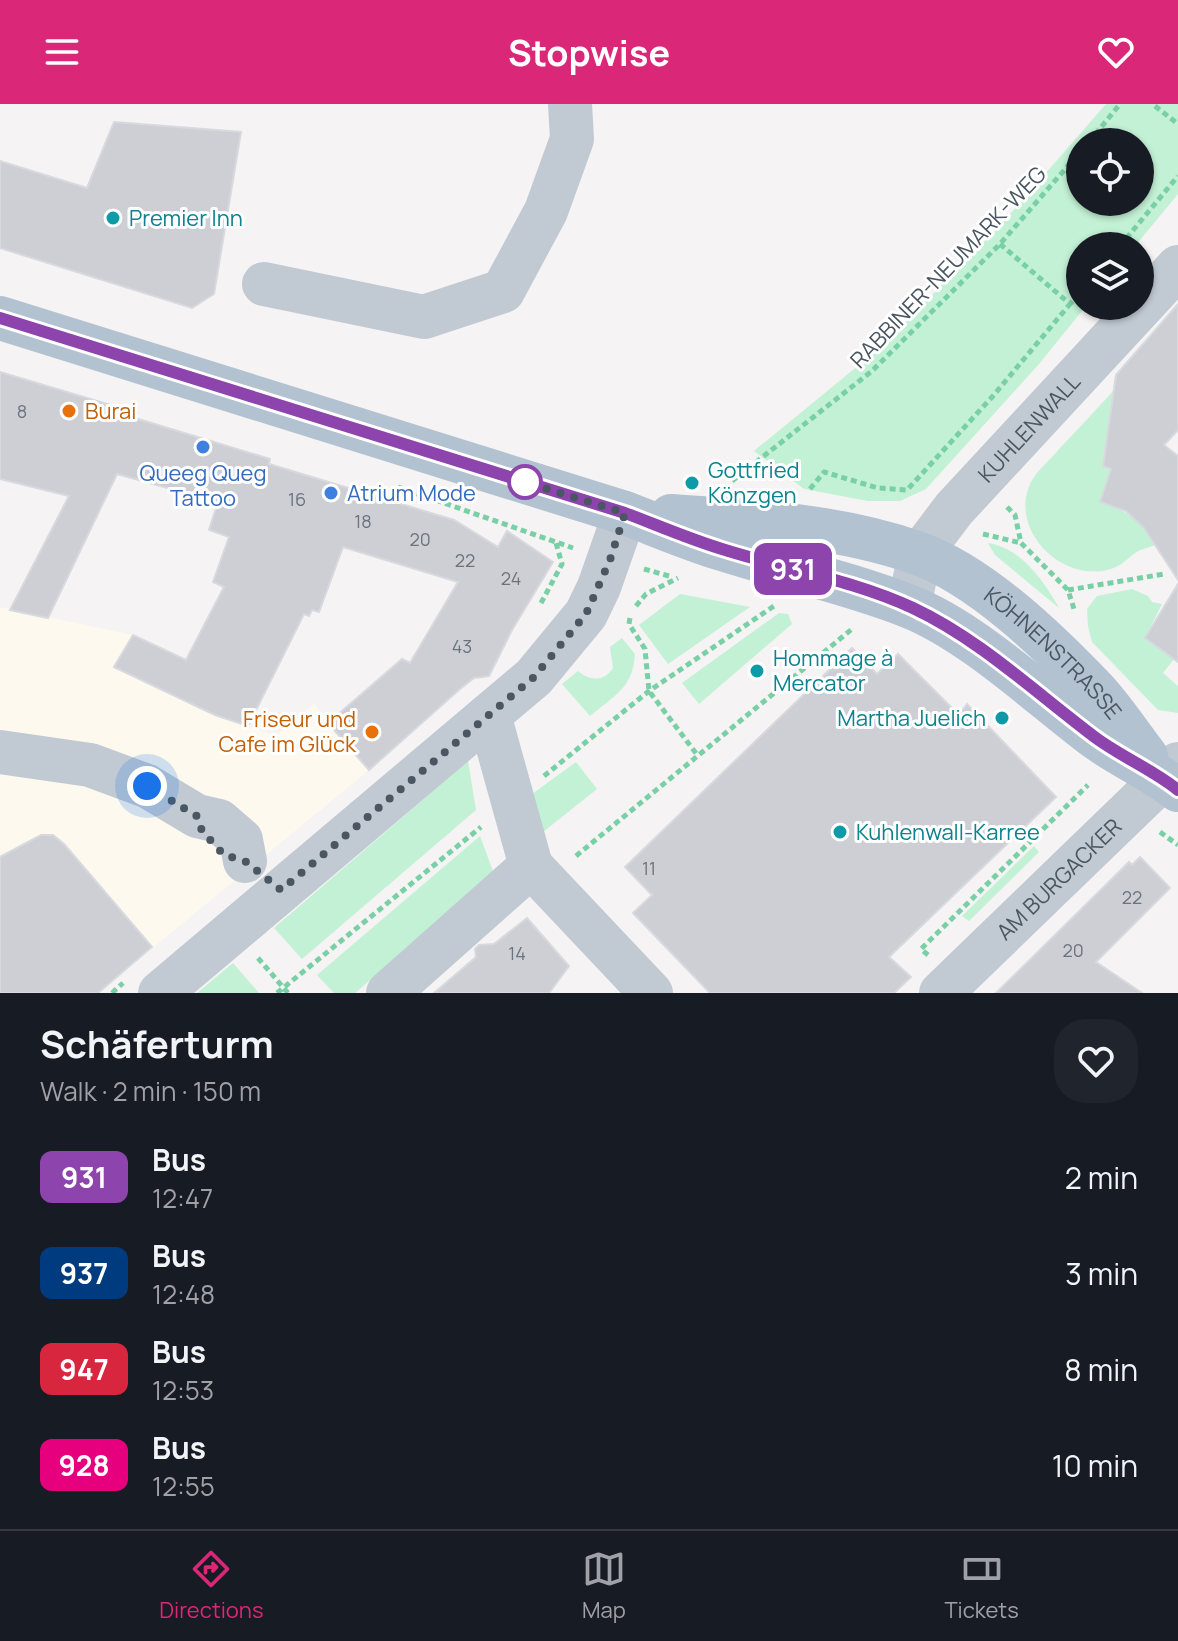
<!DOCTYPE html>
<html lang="en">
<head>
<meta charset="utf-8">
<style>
  body { margin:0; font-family:Manrope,sans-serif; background:#20242c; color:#f1f3f6; height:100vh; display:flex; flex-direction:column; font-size:30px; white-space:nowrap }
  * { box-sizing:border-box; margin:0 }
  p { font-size:26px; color:#9ea1a6 }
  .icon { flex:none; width:44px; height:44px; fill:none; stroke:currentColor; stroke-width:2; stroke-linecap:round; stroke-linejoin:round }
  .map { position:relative; height:889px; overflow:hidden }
  .side { display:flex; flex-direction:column; background:#171b24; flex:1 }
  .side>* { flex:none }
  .badge { padding:0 16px; border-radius:12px; font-size:28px; line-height:52px }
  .controls { position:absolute; left:1066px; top:24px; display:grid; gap:16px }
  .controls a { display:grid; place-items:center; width:88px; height:88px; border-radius:50%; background:#171b24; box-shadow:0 2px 6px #0004; font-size:40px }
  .you { position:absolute; width:40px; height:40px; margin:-20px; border:6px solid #fff; border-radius:50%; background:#1a73e8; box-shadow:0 0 0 12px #1a73e833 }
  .map>.badge { position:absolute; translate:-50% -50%; box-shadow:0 0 0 4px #fff }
  .round { display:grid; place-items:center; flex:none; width:84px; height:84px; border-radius:32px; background:#20242c }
  .overview { display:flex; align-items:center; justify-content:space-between; height:136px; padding:0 40px }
  h1 { font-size:38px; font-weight:700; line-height:60px }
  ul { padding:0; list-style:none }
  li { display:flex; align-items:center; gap:24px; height:96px; padding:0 40px }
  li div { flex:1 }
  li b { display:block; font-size:30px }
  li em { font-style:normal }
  li .badge { min-width:88px; font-weight:700; text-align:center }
  header { display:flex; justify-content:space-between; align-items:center; height:104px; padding:0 40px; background:#db2777; color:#fff; font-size:36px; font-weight:700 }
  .tab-bar { display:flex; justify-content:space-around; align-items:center; height:112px; border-top:2px solid #363941; background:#171b24; font-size:22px; color:#9ea1a6 }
  .tab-bar a { display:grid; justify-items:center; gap:4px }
  .tab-bar .current { color:#db2777 }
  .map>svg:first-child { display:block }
  .commercial { fill:#fdf9ef }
  .green { fill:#c3f1d5; fill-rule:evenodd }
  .building { fill:#cdcfd5; stroke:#d7d9de; stroke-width:2 }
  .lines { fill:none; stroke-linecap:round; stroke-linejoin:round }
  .path { stroke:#7ad0a6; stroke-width:5; stroke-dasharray:6 4; stroke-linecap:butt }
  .minor { stroke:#c1cad2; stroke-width:44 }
  .major { stroke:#b3c2d1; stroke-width:44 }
  .line-casing { stroke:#fff; stroke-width:18 }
  .line { stroke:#8e44ad; stroke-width:12 }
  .walk { stroke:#4a5661; stroke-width:8; stroke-dasharray:0 14.4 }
  .culture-dot { fill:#0f9aa8; stroke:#fff; stroke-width:3 }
  .food-dot { fill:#e8710a; stroke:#fff; stroke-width:3 }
  .shop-dot { fill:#3f7fe0; stroke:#fff; stroke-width:3 }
  .stop-dot { fill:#fff; stroke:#8e44ad; stroke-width:4 }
  .labels { text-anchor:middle; stroke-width:6; stroke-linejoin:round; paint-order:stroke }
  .number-label { font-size:18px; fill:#6b747e }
  .culture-label { font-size:22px; fill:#0d838f; stroke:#fff; text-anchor:start }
  .street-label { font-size:22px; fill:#4a5661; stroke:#fff }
  .food-label { font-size:22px; fill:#c56008; stroke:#fff; text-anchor:start }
  .shop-label { font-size:22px; fill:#366cbe; stroke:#fff }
</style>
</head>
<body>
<header><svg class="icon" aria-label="menu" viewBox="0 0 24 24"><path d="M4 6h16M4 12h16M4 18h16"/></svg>Stopwise<svg class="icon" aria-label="heart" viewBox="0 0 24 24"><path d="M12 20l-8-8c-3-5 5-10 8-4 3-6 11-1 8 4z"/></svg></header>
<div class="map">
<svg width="1178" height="889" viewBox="0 0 1178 889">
  <rect width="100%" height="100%" fill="#f5f3f3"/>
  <path class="commercial" d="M0 503 133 531 114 564 215 611 276 632 314 600 369 666 98 889H0Z"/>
  <path class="green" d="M1106 0H1178V90L1135 142H1080V202H1086L1039 260 926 385 900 397H868L804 385 754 347 881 243 998 124ZM1080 38H1140V98H1080Z
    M1114 286 1103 362 1111 365 1101 397C1129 408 1139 416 1156 441 1150 443 1143 445 1138 447 1127 454 1122 463 1107 466 1058 478 1004 420 1034 373 1041 363 1052 354 1059 345 1078 325 1096 306 1114 286Z
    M988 439C1021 444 1044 477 1059 504L995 451Z
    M1132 485 1148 492 1152 498 1162 500 1145 534 1174 555 1163 569 1178 582V609L1158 606 1092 538 1088 522 1087 505 1097 492Z
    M680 490 750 503 668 560 639 521Z
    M779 509 788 510 792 520 699 600 682 579Z
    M622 534 635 550C633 584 614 592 590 612L562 580 578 567C590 577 604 578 613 564L610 543Z
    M468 657 476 706 302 855 274 824Z
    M576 658 597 685 538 732 528 693Z
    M480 732 494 770 355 889H334L317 871Z
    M1034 742 1039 748 969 817 962 812Z
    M233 859 259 889H197Z"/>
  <path class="building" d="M114 18 241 28 214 190 192 204 0 144V57L87 84Z
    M1178 200V326L1164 341 1178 352V476L1144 424 1126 407 1100 398 1111 365 1103 362 1116 271Z
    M0 268 137 309 135 314 270 355 269 360 454 416 498 443 507 427 553 458 512 526 489 572 474 574 460 585 369 666 328 619 402 555 410 559 458 478 343 443 319 508 312 506 309 512 304 510 248 622 215 611 114 563 133 531 186 556 224 483 213 478 229 433 209 426 218 398 117 370 48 514 10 506 69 392 0 375Z
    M1178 480V558L1145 534Z
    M852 544 877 570 898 550 959 611 967 600 1056 693 889 853 911 873 894 889H710L633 809 652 791 625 763Z
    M41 731H53L64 740 152 843 98 889H0V753Z
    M1140 753 1170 784 1096 858 1142 889H996L1129 758 1132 761Z
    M527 814 569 862 549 889H434L476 853 475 845 479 841 494 840Z"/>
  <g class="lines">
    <path class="path" d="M1155 2 1178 20
      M1089 38 1120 0
      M1000 140 1070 200 1080 189
      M1120 142 1178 72
      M732 377 872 267 1000 140 1080 48
      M398 383 573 444
      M810 385 824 368 878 384 907 386 993 292 1070 200
      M1007 403 1015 411 1021 439 1068 486 1075 508
      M983 430 1021 439
      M644 465 669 472
      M1068 486 1164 470
      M541 499 562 460 556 439
      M636 502 646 490 678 474
      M630 514 629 520 645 545 649 587 698 652
      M544 672 649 587 774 502
      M1160 728 1178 741
      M576 752 852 525
      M928 851 921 845 1088 681
      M258 854 288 889
      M112 889 123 879
      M277 889 481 723"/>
    <g class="minor">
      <path d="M264 180 424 213 503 187 546 107 572 35 570 0"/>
      <path id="s1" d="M909 502 920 450 954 405 1178 163"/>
      <path d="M489 611 531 762 651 889"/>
      <path d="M0 648 90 661 147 682 197 712 219 717 241 736 245 757"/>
      <path d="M160 889 534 573 586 510 599 483 625 409"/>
      <path d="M388 889 531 762"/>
      <path id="s2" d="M941 889 1178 660"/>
    </g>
    <g class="major">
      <path d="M0 214 625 409C657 421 689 435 722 445 784 465 847 478 908 502 972 527 1040 592 1096 634 1122 653 1153 666 1178 686"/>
      <path id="s3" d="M671 412C754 417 837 421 917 449 980 471 1048 537 1094 585 1113 605 1129 630 1146 652"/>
    </g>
  </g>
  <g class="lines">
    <g class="line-casing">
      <path id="line" d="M0 214 625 409C657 421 689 435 722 445 785 465 853 476 913 504 981 536 1037 590 1096 634 1122 653 1153 666 1178 686"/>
    </g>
    <use href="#line" class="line"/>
    <path class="walk" d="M147 682 197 712 202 727 224 751 245 757 281 786 534 573 586 510 610 456 625 409 525 378"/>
  </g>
  <g class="culture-dot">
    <circle cx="113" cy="114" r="8"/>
    <circle cx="692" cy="379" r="8"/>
    <circle cx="757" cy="567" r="8"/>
    <circle cx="1002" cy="614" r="8"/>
    <circle cx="840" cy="728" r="8"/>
  </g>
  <g class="food-dot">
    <circle cx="69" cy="307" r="8"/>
    <circle cx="372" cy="628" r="8"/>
  </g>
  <g class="shop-dot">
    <circle cx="203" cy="343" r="8"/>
    <circle cx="331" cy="389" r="8"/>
  </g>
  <circle class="stop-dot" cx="525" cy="378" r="16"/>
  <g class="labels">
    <g class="number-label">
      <text x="22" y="314">8</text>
      <text x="297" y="402">16</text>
      <text x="363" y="424">18</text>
      <text x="420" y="442">20</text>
      <text x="465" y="463">22</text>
      <text x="511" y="481">24</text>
      <text x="462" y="549">43</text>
      <text x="649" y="771">11</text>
      <text x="1132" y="800">22</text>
      <text x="1073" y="853">20</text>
      <text x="517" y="856">14</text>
    </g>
    <g class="culture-label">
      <text x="129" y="122">Premier Inn</text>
      <text x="708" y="374">Gottfried<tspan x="708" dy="25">Könzgen</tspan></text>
      <text x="773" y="562">Hommage à<tspan x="773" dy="25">Mercator</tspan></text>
      <text x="986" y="622" text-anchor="end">Martha Juelich</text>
      <text x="856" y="736">Kuhlenwall-Karree</text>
    </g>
    <g class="street-label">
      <text transform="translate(948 163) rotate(-46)" y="8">RABBINER-NEUMARK-WEG</text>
      <text dy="8" stroke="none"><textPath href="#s1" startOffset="220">KUHLENWALL</textPath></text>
      <text dy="8" stroke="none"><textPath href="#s3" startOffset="420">KÖHNENSTRASSE</textPath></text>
      <text dy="8" stroke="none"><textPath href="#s2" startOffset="164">AM BURGACKER</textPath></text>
    </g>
    <g class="food-label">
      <text x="85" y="315">Burai</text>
      <text x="356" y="623" text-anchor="end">Friseur und<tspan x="356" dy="25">Cafe im Glück</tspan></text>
    </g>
    <g class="shop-label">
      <text x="203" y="377">Queeg Queg<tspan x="203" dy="25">Tattoo</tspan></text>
      <text x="347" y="397" text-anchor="start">Atrium Mode</text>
    </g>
  </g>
</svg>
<div class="controls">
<a><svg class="icon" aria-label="locate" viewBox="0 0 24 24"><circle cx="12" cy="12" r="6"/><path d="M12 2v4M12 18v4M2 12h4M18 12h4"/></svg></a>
<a><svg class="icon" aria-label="layers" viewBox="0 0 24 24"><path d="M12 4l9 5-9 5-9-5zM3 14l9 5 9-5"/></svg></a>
</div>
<div class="you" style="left:147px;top:682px"></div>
<b class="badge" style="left:793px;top:465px;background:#8e44ad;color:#fff">931</b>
</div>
<section class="side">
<div class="overview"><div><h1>Schäferturm</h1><p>Walk · 2 min · 150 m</p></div><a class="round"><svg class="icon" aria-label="heart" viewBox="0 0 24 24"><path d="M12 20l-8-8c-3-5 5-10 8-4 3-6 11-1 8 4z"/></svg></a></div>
<ul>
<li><span class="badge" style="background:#8e44ad;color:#fff">931</span><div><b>Bus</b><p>12:47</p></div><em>2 min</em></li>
<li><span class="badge" style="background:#003b80;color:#fff">937</span><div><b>Bus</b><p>12:48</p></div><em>3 min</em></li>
<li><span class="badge" style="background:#d7263d;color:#fff">947</span><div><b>Bus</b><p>12:53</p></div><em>8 min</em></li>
<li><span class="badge" style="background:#e6007e;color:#fff">928</span><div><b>Bus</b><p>12:55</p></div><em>10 min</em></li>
</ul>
</section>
<nav class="tab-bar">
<a class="current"><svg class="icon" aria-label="directions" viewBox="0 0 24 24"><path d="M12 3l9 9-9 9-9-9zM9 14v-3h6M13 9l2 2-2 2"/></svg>Directions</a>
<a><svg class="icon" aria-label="map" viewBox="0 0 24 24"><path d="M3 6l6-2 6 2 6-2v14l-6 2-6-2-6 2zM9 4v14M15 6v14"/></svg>Map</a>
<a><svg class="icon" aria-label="tickets" viewBox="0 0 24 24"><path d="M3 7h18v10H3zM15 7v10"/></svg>Tickets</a>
</nav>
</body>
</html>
